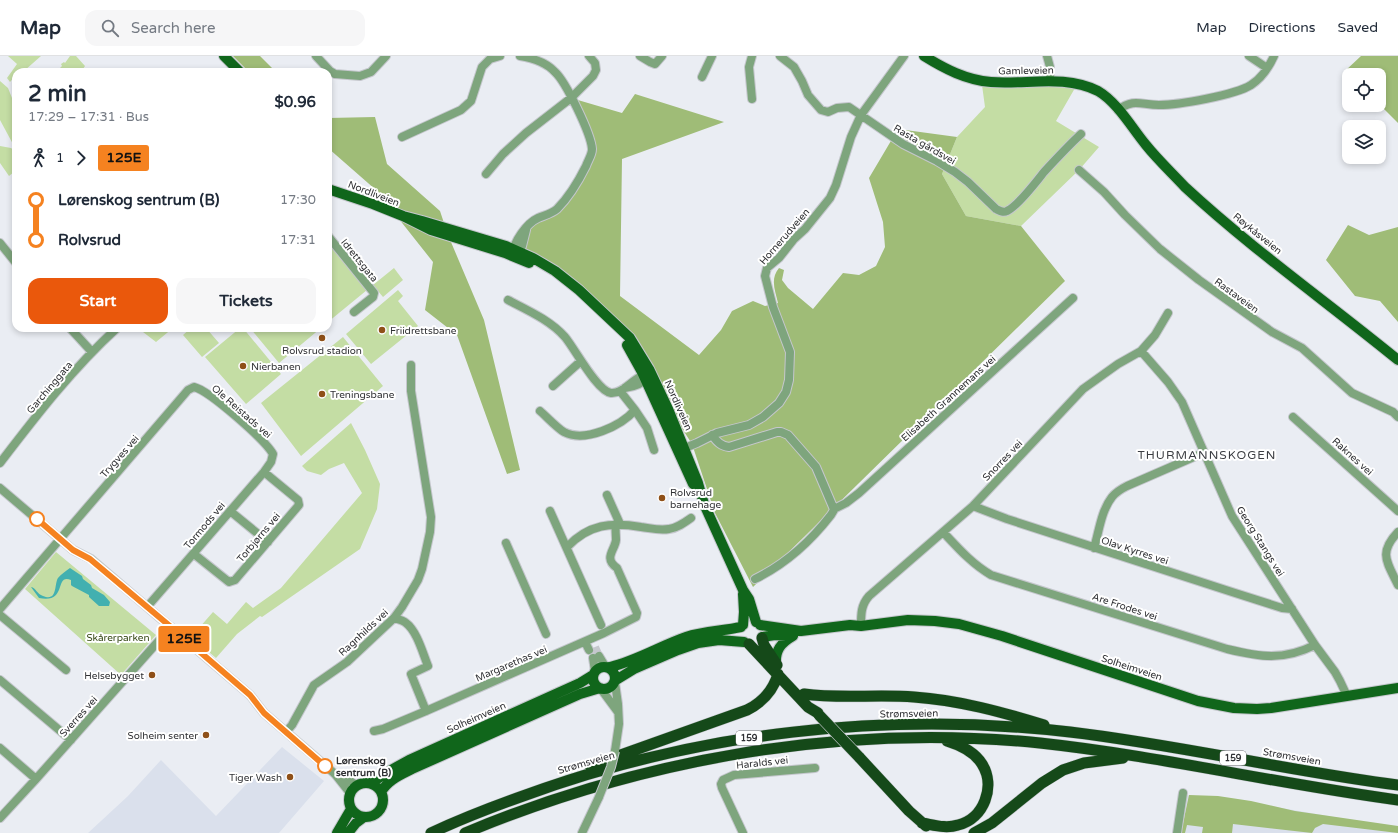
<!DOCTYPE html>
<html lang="en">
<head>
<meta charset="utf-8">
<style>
  body { margin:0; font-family:"Varela Round",sans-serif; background:#f6f6f7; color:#1f2937; height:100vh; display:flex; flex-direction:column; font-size:15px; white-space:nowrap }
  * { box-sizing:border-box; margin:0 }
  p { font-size:13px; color:#747a83 }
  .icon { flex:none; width:22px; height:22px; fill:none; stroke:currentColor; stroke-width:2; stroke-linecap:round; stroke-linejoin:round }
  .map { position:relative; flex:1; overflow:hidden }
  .details { position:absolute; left:12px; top:12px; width:320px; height:264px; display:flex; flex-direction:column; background:#fff; border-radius:12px; box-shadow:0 2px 6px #0003 }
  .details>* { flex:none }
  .badge { padding:0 8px; border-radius:3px; font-size:14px; line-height:26px }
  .fabs { position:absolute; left:1342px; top:12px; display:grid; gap:8px }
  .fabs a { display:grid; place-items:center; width:44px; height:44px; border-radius:8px; background:#fff; box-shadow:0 2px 6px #0003; font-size:20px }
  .map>.badge { position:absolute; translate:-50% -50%; box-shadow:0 0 0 2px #fff }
  .legs { display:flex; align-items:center; gap:6px; height:44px; padding:0 16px; font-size:13px }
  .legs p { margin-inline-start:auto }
  .head { display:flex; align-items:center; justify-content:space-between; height:68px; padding:0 16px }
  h1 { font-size:22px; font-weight:700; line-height:30px }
  .button { display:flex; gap:8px; margin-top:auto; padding:8px 16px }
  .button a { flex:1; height:46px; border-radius:12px; background:#ea580c; color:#fff; font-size:16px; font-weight:700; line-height:46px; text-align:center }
  .button a+a { background:#f6f6f7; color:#1f2937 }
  ul { padding:0 16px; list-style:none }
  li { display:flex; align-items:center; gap:14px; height:40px; font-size:15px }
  li i { display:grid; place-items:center; width:6px; height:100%; margin:0 5px; background:currentColor }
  li i::after { content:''; width:10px; height:10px; margin:-5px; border:3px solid; border-radius:50%; background:#fff }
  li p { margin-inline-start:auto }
  li:first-child i { background:linear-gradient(#0000 50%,currentColor 0) }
  li:last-child i { background:linear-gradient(currentColor 50%,#0000 0) }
  header { display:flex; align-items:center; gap:24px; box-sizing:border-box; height:56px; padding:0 20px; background:#fff; border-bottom:1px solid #e0e1e3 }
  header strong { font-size:19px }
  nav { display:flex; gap:22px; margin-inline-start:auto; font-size:14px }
  .search { width:280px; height:36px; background:#f6f6f7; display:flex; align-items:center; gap:10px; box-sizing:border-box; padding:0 14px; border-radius:12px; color:#747a83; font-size:15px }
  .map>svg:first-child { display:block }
  .built { fill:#dae0ec }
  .green { fill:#c4dda4 }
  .forest { fill:#9fbc77 }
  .water { fill:#42b0b0 }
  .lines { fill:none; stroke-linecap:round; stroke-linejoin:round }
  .minor-tunnel { stroke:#c5c7cd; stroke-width:8; stroke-dasharray:8 4; stroke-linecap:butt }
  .minor-casing { stroke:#c5c7cd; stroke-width:10 }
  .major-casing { stroke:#c5c7cd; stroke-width:12 }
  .highway-casing { stroke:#c5c7cd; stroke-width:12 }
  .minor { stroke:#7ea57d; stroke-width:8 }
  .major { stroke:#10661b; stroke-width:10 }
  .highway { stroke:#154919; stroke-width:11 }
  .minor-bridge-casing { stroke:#c5c7cd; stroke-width:10; stroke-linecap:butt }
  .highway-bridge-casing { stroke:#c5c7cd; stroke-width:12; stroke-linecap:butt }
  .minor-bridge { stroke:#7ea57d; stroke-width:8 }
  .highway-bridge { stroke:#154919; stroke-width:11 }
  .line-1-casing { stroke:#fff; stroke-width:9 }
  .line-1 { stroke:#f58220; stroke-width:6 }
  .poi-dot { fill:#8f5018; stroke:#fff; stroke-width:1.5 }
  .stop-1-dot { fill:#fff; stroke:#f58220; stroke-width:2 }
  .labels { text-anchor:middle; stroke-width:4; stroke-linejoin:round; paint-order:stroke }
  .shield { fill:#fff; stroke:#6e6f71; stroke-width:1 }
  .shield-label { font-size:9px; font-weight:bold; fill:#303134 }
  .street-label { font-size:10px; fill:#303134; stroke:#fff }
  .poi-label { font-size:10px; fill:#303134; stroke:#fff; text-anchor:start }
  .park-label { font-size:10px; fill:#354715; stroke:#fff }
  .stop-label { font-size:10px; font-weight:bold; fill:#303134; stroke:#fff; text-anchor:start }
  .quarter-label { font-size:12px; letter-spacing:1px; fill:#3b3d42; stroke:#fff }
</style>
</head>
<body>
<header>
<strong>Map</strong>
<div class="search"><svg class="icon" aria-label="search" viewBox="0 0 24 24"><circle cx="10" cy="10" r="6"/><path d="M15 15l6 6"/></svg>Search here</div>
<nav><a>Map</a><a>Directions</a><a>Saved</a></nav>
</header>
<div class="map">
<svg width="1398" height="777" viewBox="0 0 1398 777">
  <rect width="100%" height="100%" fill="#eaedf3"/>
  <path class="built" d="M282 691 324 725 279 777H88L128 740 161 704 216 760Z
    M1184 739 1230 743 1398 772V777H1177Z"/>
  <path class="green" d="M8 0H41L24 15 21 13 19 16H16V19L10 26 7 22 17 8Z
    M70 0H76L85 10 81 16H58L57 15 62 10 61 8 64 6 65 7Z
    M0 25 8 32 12 42 16 45V49L14 50 16 53V89L14 90 0 64Z
    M982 29 1033 30 1075 32 1056 65 1099 91 1079 114 1021 170 966 160 942 118 957 81 985 51Z
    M0 90 11 92 16 96V122L13 125 16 117 14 116 9 120 0 107Z
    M328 187 367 234 328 266Z
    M394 212 403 224 383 241 373 229Z
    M398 234 403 240 398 245 418 270 371 308 346 278Z
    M147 272H173L156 286 143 276Z
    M191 272H206L219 287 202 301 183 279Z
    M240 272H243L281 318 246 348 205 301Z
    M250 272H321L279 307Z
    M343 281 383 330 301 400 261 347Z
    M351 367 365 394 380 428 377 453 360 493 262 561 260 560 237 578 216 602 191 581 213 556 227 568 246 546 253 552 281 532 362 437 344 407 329 413 321 419 307 415 302 410Z
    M56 496 156 579 121 619 25 533Z"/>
  <path class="forest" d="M233 0H260L276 16H249Z
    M1361 0H1398V67L1379 48V19H1349L1345 15Z
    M635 38 724 66 622 103 620 240 699 299 721 274 732 255 753 245 765 250 778 247C775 234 770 223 779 212L784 214 782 224 788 232 813 253 843 217 859 219 876 210 885 191 883 166 869 122 898 73 957 81 942 118 966 160 1021 170 1065 225 753 531 715 457 692 388 647 318 630 287 609 263 518 188 528 169 556 154 591 99 590 83 571 42 622 57Z
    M375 61 387 108 440 155 448 179 484 264 520 414 507 418 457 279 425 254 433 206 376 134 328 92V62Z
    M1348 169 1369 179 1398 171V266L1380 245 1355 240 1326 204Z
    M1189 739 1218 740 1251 745 1295 755 1398 770V777L1323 768 1315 772 1312 777 1233 768 1232 777H1202L1203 771 1187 769 1185 777H1181Z"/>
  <path class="water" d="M70 512 82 520 83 523 91 529 92 532 104 539 110 546 109 550H99L89 541V539L72 530 71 529V524C54 517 68 548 39 542L31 531C36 532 37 538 43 540 58 546 54 528 58 522 61 518 66 515 70 512Z"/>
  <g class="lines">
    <path class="minor-tunnel" d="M595 591 599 600"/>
    <g class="minor-casing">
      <path id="minor" d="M316 0 330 15 335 18 360 20 371 16 386 0
        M640 0 650 6 655 8 662 0
        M752 0 749 11 752 43
        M780 0 794 11 802 25 808 39 821 54 828 56 837 52 849 51 903 88 937 105 955 116 968 126 996 153C1000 155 1003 157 1007 155 1018 150 1036 126 1044 116 1056 103 1068 90 1081 78
        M1047 0 1050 11V25
        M1249 0 1267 12
        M702 21 712 0
        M1118 54C1134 42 1141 49 1159 49 1179 49 1235 39 1251 29 1262 22 1269 11 1274 0
        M402 81 461 54 471 45 482 11 490 3 500 0
        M1079 114 1104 136 1125 159 1160 193 1199 224 1272 276 1302 292 1352 337 1393 356 1398 361
        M486 118 503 98 526 77 571 42 593 20 596 14 595 7 589 0
        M328 180 374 237 373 241 354 256
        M0 187 16 207
        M513 198C513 186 527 167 538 162 545 159 551 158 557 153 568 142 579 124 586 110 588 104 592 99 592 93 591 78 566 26 555 16 546 6 532 2 520 0
        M515 199 522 190 526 174
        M508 244C527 254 550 264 565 281 575 293 597 335 611 337 625 338 634 319 649 318
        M70 272 92 296
        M1141 295 1168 326 1182 346 1232 460 1315 589 1335 616 1340 625 1347 640
        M553 330 581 305
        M625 332C634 331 642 328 649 321
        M620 335 635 354 647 372 654 394
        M540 355C546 360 557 372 564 376 585 387 621 370 635 354
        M1293 361 1398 455
        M712 379C717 386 721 390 729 391L777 376H781L788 379 816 411 833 451 834 454 831 459C810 486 786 508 755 523
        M680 394 697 387 717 377 749 369 763 361 779 347 786 336 789 324 790 296 773 251 765 220 767 212 779 202 794 183 805 173 830 142 836 129 851 81 861 59 904 0
        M0 407C36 360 73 312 117 272
        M0 432 73 494 91 503 250 639 264 657 335 718 350 737
        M607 439 620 468
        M973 450 1007 463 1232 536 1282 552 1292 553
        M834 453 846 447 859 437 1073 242
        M230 455 268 486
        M550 455 601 569
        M943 476C958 492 972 508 991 519L1227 593C1260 601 1283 605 1315 589
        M1398 476C1378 497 1387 506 1398 529
        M506 487 546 578
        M567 491C589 468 611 466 641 471 650 472 659 475 669 473 677 472 684 467 691 462
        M1094 492C1099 476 1101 455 1112 441 1116 436 1121 433 1127 430L1203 397
        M194 498 229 526 235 524 299 449 298 444 264 416
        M0 553 188 334 194 331C210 335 265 384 273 398L271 406 264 416 147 551
        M0 559 66 614
        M394 562C398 563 403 564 406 567 417 575 423 598 428 610L411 618 426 655
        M861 570C861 558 861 549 869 540L973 450 1083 333 1118 308 1141 295 1155 279 1168 257
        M585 586 589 594
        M599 600 605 610
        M593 602 595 615
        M0 624 71 684
        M615 627 618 648 619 668 615 695
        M601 633 618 656
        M374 675 383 673 426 655 604 577 636 561 637 557 617 512C603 502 615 494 616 484 616 479 615 473 616 468
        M286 676 292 669 314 629 347 606 394 562 402 551 418 524 422 513 430 476 431 461 411 335V309
        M0 692 36 723
        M335 718 343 720 356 729
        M0 762 36 723 171 571
        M582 777 599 741
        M743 777 722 732 721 728 723 724 734 719 815 712
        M1177 777 1183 737"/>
    </g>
    <g class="major-casing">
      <path id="major" d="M224 0 240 16
        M924 0C945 13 966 24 991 26 1026 29 1064 18 1098 35 1117 46 1132 72 1146 89 1158 104 1172 117 1185 131 1252 193 1327 246 1398 304
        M328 133 373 148 403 160 431 174 505 197 529 207
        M403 160 422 165 506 190 533 202 555 215 579 234 630 282 649 313 668 353 698 427 704 448 743 534 749 543 756 566
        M627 289 642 316 693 428
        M743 569 744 556 743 538
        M760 569 801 575 850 569 861 570 908 564 935 565 959 568 1002 580 1198 645 1234 652 1257 653 1271 652 1398 632
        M762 581 775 579 790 580
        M776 608C775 594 781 587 793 580
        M593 622a11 11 0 1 1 22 0a11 11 0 1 1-22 0Z
        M610 611C636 605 660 590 686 581 704 575 723 575 741 571
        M616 624 634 613 678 594 698 587 719 584 744 586
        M349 744a17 17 0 1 1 34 0a17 17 0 1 1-34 0Z
        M371 727 391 714 409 704 580 627 593 619
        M381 736C388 724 400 719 412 713L580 638 600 632
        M337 777 351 753
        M348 777 356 767 364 761"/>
    </g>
    <g class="highway-casing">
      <path id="highway" d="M762 582 764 589 777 609
        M749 588 808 651 818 657
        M804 638C840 643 877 638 914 641 958 644 1002 656 1044 669
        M859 701 909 755 926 770
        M590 710 747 654C763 646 773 635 778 618
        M922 767C934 769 946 773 958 769 984 763 996 730 982 708 974 695 960 689 947 685
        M431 777C461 763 492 751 523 740 697 676 886 655 1070 676 1180 689 1288 715 1398 729
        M465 777C645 702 845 667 1040 687 1160 700 1278 728 1398 744
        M974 777 992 767 1042 727 1063 714 1084 707 1123 702"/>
    </g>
    <use href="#minor" class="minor"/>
    <use href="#major" class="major"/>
    <use href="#highway" class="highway"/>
    <g class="minor-bridge-casing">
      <path id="minor-bridge" d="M599 741 611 711 615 695"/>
    </g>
    <g class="highway-bridge-casing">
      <path id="highway-bridge" d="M819 659 859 701"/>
    </g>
    <use href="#minor-bridge" class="minor-bridge"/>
    <use href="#highway-bridge" class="highway-bridge"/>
  </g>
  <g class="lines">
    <g class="line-1-casing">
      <path id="line-1" d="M37 463 73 494 90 503 171 571 250 639 264 657 325 710"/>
    </g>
    <use href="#line-1" class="line-1"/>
  </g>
  <g class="poi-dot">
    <circle cx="382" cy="274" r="4"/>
    <circle cx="322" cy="282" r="4"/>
    <circle cx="243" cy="310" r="4"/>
    <circle cx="322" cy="338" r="4"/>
    <circle cx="662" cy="442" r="4"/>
    <circle cx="152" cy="619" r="4"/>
    <circle cx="206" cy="679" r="4"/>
    <circle cx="290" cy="721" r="4"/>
  </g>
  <g class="stop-1-dot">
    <circle cx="37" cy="463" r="7"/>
    <circle cx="325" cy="710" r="7"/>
  </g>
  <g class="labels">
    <g class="shield">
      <rect x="736" y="675" width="26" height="14" rx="3"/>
      <rect x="1220" y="695" width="26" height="14" rx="3"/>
    </g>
    <g class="shield-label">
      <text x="749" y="685">159</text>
      <text x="1233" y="705">159</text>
    </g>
    <g class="street-label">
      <text transform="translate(1026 14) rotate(-1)" y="4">Gamleveien</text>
      <text transform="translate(925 88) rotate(30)" y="4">Rasta gårdsvei</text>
      <text transform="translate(374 137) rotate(21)" y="4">Nordliveien</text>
      <text transform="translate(1258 177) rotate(39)" y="4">Røykåsveien</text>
      <text transform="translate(784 180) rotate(-49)" y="4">Hornerudveien</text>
      <text transform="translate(360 204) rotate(51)" y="4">Idrettsgata</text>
      <text transform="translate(1237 239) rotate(36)" y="4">Rastaveien</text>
      <text transform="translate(49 331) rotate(-50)" y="4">Garchinggata</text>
      <text transform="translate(948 342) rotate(-42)" y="4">Elisabeth Grannemans vei</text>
      <text transform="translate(679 349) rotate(66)" y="4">Nordliveien</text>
      <text transform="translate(242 355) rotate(41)" y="4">Ole Reistads vei</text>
      <text transform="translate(119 400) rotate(-49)" y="4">Trygves vei</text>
      <text transform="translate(1353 400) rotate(42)" y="4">Raknes vei</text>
      <text transform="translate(1002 404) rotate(-46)" y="4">Snorres vei</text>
      <text transform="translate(204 469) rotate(-50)" y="4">Tormods vei</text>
      <text transform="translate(258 481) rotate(-50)" y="4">Torbjørns vei</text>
      <text transform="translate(1261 485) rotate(58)" y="4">Georg Stangs vei</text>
      <text transform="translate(1135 494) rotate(18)" y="4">Olav Kyrres vei</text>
      <text transform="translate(1125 550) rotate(18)" y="4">Are Frodes vei</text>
      <text transform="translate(363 576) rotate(-43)" y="4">Ragnhilds vei</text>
      <text transform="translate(511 607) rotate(-23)" y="4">Margarethas vei</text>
      <text transform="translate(1132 611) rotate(18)" y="4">Solheimveien</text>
      <text transform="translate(909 657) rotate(-1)" y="4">Strømsveien</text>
      <text transform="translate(78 660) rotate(-48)" y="4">Sverres vei</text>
      <text transform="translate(476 661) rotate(-24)" y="4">Solheimveien</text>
      <text transform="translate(1292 700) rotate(10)" y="4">Strømsveien</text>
      <text transform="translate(586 706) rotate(-16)" y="4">Strømsveien</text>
      <text transform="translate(762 706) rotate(-6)" y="4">Haralds vei</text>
    </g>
    <g class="poi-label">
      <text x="390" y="278">Friidrettsbane</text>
      <text x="322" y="298" text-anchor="middle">Rolvsrud stadion</text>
      <text x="251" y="314">Nierbanen</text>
      <text x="330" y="342">Treningsbane</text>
      <text x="670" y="440">Rolvsrud<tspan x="670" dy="12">barnehage</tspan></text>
      <text x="144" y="623" text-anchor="end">Helsebygget</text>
      <text x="198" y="683" text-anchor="end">Solheim senter</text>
      <text x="282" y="725" text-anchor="end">Tiger Wash</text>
    </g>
    <g class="park-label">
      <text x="118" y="585">Skårerparken</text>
    </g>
    <g class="stop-label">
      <text x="336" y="708">Lørenskog<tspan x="336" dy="12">sentrum (B)</tspan></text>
    </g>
    <g class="quarter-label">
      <text x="1207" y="403">THURMANNSKOGEN</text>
    </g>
  </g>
</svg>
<div class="fabs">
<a><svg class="icon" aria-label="locate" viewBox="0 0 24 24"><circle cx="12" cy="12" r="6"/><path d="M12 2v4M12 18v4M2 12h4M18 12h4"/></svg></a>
<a><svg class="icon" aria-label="layers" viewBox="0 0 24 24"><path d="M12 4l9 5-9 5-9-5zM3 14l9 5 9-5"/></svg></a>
</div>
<b class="badge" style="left:184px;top:583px;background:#f58220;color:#111">125E</b>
<section class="details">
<div class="head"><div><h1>2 min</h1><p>17:29 – 17:31 · Bus</p></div><b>$0.96</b></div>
<div class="legs"><svg class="icon" aria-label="walk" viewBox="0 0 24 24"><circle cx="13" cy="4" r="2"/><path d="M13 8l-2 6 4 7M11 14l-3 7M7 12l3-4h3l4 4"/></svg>1<svg class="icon" aria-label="forward" viewBox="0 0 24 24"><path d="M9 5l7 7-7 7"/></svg><b class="badge" style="background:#f58220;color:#111">125E</b></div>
<ul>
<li><i style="color:#f58220"></i><b>Lørenskog sentrum (B)</b><p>17:30</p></li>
<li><i style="color:#f58220"></i><b>Rolvsrud</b><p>17:31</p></li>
</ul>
<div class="button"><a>Start</a><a>Tickets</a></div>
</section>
</div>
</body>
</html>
